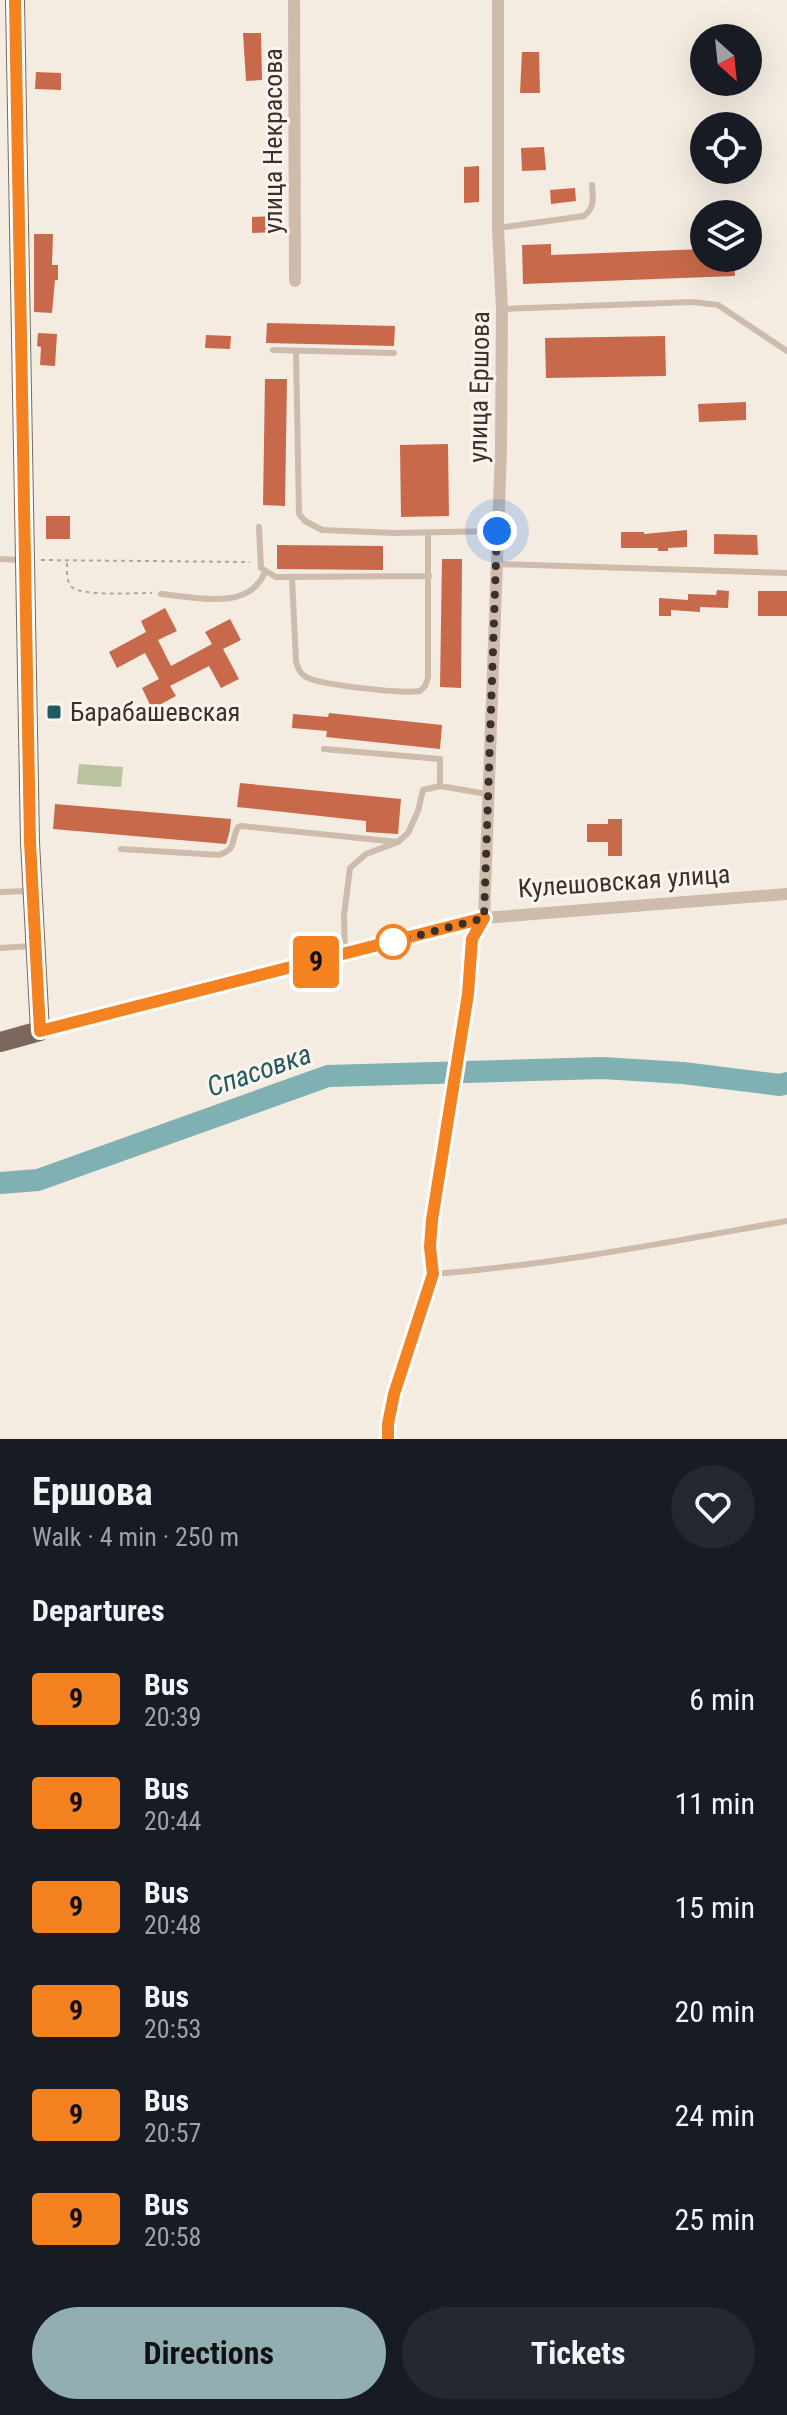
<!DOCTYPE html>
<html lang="en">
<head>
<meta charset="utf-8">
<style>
  body { margin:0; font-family:"Roboto Condensed",sans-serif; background:#242831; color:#f1f3f6; height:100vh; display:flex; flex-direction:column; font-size:30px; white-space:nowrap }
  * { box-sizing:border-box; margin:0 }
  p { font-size:26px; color:#9ea1a6 }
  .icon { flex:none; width:44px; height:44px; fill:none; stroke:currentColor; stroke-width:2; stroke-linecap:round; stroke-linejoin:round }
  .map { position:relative; height:1439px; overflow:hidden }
  .drawer { display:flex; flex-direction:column; background:#171b24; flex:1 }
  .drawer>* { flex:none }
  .badge { padding:0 16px; border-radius:6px; font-size:28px; line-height:52px }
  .needle { width:52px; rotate:153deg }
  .buttons { position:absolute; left:690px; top:24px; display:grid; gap:16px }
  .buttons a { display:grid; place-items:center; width:72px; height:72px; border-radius:50%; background:#171b24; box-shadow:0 8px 32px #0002; font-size:40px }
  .you { position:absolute; width:40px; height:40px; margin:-20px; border:6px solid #fff; border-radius:50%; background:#1a73e8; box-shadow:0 0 0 12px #1a73e833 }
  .map>.badge { position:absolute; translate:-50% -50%; box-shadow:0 0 0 4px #fff }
  h2 { padding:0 32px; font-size:30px; line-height:72px }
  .round { display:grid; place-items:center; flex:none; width:84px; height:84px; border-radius:42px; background:#242831 }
  .headline { display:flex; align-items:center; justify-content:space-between; height:136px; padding:0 32px }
  h1 { font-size:38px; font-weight:700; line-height:60px }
  .cta { display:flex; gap:16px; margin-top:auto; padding:16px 32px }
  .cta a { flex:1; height:92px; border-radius:48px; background:#92aeb2; color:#111; font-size:32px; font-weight:700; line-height:92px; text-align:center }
  .cta a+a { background:#242831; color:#f1f3f6 }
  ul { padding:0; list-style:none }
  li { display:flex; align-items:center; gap:24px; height:104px; padding:0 32px }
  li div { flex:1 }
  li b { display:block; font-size:30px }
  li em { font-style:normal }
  li .badge { min-width:88px; font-weight:700; text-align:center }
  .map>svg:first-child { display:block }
  .park { fill:#b8c4a0 }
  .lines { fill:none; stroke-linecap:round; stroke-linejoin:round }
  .river { stroke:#7fb0b2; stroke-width:22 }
  .building { fill:#c8694b }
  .path { stroke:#b9a596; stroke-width:2; stroke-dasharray:4 4; stroke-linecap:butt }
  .lane { stroke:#cdbbac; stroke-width:6 }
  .street { stroke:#cdbbac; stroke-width:12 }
  .primary { stroke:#7d675c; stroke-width:20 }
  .line-casing { stroke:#fff; stroke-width:18 }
  .line { stroke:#f58220; stroke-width:12 }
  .walk { stroke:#3b302b; stroke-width:8; stroke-dasharray:0 14.4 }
  .poi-dot { fill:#1f5a5e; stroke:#fbf5ee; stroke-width:3 }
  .stop-dot { fill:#fff; stroke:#f58220; stroke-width:4 }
  .labels { text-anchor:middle; stroke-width:6; stroke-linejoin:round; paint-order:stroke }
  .street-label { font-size:26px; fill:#3b302b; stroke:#fbf5ee }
  .poi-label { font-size:26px; fill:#3b302b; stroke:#fbf5ee; text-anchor:start }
  .water-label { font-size:28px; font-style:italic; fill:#1f5a5e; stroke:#fbf5ee }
</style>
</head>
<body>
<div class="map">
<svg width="787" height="1439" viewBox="0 0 787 1439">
  <rect width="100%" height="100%" fill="#f4ebe1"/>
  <path class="park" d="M79 764 123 767 121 787 77 784Z"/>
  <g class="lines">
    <path class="river" d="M0 1183 38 1180 328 1076 602 1068 683 1073 780 1085 787 1083"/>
  </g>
  <path class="building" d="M243 33H261L262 80 246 81Z
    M522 52H539L540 93H520Z
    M36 72 61 73V90L35 89Z
    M544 147 546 170 522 171 521 148Z
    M479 166V202L464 203V167Z
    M575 188 576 201 551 204 550 190Z
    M272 216V232L252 233V217Z
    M34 234H53L52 265H58V280H55L52 313 34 312Z
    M551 244V255L704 249V258H734L735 276 523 284 522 245Z
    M267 323 395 326 394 346 266 343Z
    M38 333 57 334 55 366 40 365 41 347 37 346Z
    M206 335 231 336 230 349 205 348Z
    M665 336 666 376 546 378 545 338Z
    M265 379H287L285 506 263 505Z
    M746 402V420L699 422 698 404Z
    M448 444 449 516 401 517 400 445Z
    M46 516H70V539H46Z
    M687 530V547L668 548V551H658V548H621V532H644V534Z
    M714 534 757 535 758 555 714 554Z
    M277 545 383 546V570L277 569Z
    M442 559H462L461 688 440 687Z
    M717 590 729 591 728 608 700 607V612L671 610V616H659V598L688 600V594L716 595Z
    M758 591H787V616H758Z
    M165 608 177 631 158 640 171 666 212 644 205 632 230 619 241 640 223 649 239 679 221 688 209 666 170 686 176 696 152 709 142 688 159 679 145 653 117 668 109 652 146 632 141 621Z
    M329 713 442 725 440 749 326 737 327 731 292 728 293 714 328 717Z
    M240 783 401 799 398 834 366 832V821L237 807Z
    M55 804 231 819 230 830 226 844 53 829Z
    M608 819H622V856H608V842H587V824H608Z"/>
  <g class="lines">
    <path class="path" d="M41 560 250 562
      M67 563C67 571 66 583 73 588 85 596 135 593 152 593"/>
    <path class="lane" d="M498 228 584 216C595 207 593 198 592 185
      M502 309 693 302 718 305 787 351
      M273 350 394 353
      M296 351 299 514 305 521 322 530 395 533 497 531
      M259 527 261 568 276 577 429 576
      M0 559 20 560
      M497 564 787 573
      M292 578 296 661C298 668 299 673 306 677 320 685 403 694 420 691L425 686 428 678V533
      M161 594C194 597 249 612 265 572
      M324 749 440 759V786
      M121 849 219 855C238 848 230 842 238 827L241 826 398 842
      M0 892 28 891
      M0 948 31 946
      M345 955 344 915 350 868 366 854 398 842 408 833 418 811 423 790 440 786 487 794
      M433 1274C552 1265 669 1242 787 1221"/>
    <path class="street" d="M294 0 295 281
      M40 1031 484 918 787 894
      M388 1439V1424L394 1394 433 1274 430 1247 432 1220 468 994 472 939 484 918 501 449 502 309 498 228V0"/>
    <path class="primary" d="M0 1042 40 1031 30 842 15 0"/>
  </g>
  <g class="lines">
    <g class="line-casing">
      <path id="line" d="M15 0 30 842 40 1031 484 918 472 939 468 994 432 1220 430 1247 433 1274 394 1394 388 1424V1439"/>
    </g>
    <use href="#line" class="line"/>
    <path class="walk" d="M393 942 484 918 497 531"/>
  </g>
  <rect class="poi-dot" x="46" y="704" width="16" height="16" rx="4"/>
  <circle class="stop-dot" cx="393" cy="942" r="16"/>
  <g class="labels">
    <g class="street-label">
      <text transform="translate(273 141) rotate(-90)" y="9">улица Некрасова</text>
      <text transform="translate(479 387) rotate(-89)" y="9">улица Ершова</text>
      <text transform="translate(624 881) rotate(-4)" y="9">Кулешовская улица</text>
    </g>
    <g class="poi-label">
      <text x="70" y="721">Барабашевская</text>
    </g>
    <g class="water-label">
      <text transform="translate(259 1070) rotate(-19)" y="10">Спасовка</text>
    </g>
  </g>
</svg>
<div class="buttons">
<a><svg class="needle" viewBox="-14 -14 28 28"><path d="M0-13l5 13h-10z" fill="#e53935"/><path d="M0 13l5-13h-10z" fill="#9ea1a6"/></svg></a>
<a><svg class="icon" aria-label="locate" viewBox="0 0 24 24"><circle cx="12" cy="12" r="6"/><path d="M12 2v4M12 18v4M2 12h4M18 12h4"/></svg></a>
<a><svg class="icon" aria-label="layers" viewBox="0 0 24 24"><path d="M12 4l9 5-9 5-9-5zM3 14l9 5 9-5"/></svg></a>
</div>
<div class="you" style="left:497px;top:531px"></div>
<b class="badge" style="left:316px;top:962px;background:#f58220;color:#111">9</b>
</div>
<section class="drawer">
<div class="headline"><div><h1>Ершова</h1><p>Walk · 4 min · 250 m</p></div><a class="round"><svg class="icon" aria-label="heart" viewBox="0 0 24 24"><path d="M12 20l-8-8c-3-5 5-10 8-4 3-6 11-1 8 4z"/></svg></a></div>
<h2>Departures</h2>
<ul>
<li><span class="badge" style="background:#f58220;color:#111">9</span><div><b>Bus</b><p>20:39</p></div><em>6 min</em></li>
<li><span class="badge" style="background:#f58220;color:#111">9</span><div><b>Bus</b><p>20:44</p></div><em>11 min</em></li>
<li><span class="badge" style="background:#f58220;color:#111">9</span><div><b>Bus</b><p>20:48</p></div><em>15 min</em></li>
<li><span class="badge" style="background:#f58220;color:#111">9</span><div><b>Bus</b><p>20:53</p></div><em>20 min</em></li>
<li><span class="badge" style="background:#f58220;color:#111">9</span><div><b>Bus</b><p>20:57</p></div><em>24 min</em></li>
<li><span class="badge" style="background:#f58220;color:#111">9</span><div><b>Bus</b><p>20:58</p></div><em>25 min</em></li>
</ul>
<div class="cta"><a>Directions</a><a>Tickets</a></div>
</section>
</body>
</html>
